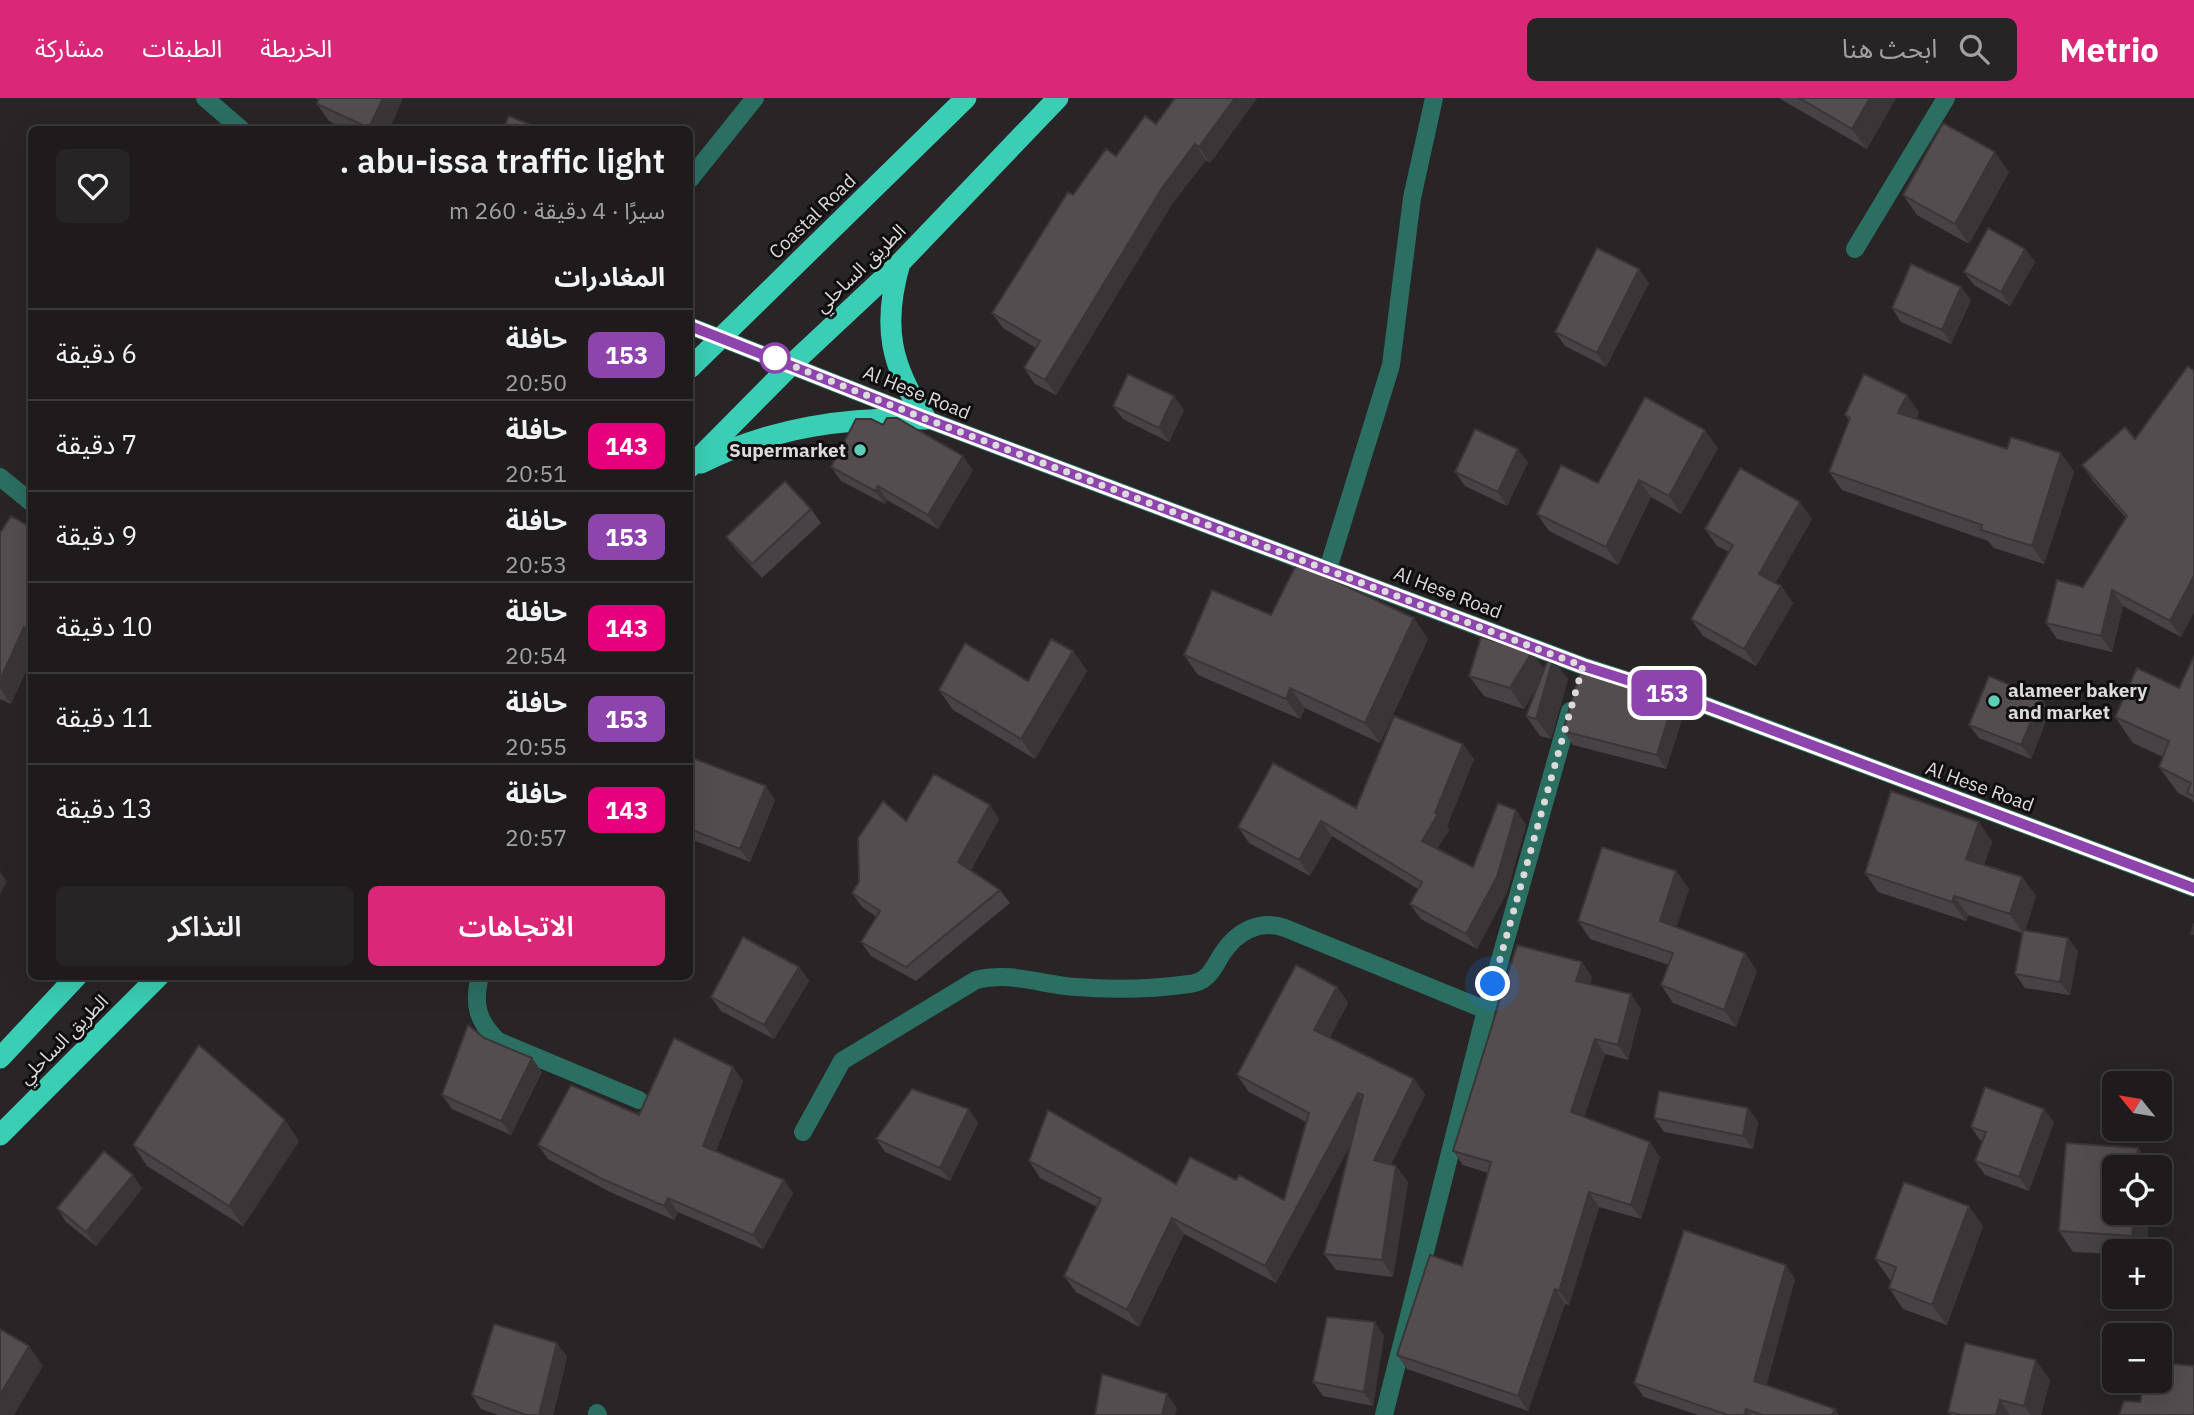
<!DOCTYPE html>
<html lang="ar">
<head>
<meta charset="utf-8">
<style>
  body { margin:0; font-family:"IBM Plex Sans","Noto Sans Arabic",sans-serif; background:#272425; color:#f1f3f6; direction:rtl; height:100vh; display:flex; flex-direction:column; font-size:26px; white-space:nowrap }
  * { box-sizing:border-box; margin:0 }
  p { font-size:23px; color:#a1a1a3 }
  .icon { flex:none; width:38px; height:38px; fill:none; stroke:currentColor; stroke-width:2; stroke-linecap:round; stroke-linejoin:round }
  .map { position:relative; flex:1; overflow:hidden; direction:ltr }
  .drawer { position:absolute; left:28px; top:28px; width:665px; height:854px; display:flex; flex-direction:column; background:#1f1b1c; border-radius:10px; box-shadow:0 7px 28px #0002,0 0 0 2px #3c393b; direction:rtl }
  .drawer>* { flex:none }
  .badge { padding:0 14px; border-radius:10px; font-size:24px; line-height:46px }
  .needle { width:46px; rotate:300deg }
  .controls { position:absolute; left:2102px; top:973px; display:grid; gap:14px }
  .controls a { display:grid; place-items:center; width:70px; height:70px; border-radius:10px; background:#1f1b1c; box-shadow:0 7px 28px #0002,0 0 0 2px #3c393b; font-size:35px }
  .you { position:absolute; width:35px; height:35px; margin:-18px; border:5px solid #fff; border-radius:50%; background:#1a73e8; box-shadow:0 0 0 10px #1a73e833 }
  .map>.badge { position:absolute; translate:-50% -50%; box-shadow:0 0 0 4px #fff }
  h2 { padding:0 28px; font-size:26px; line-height:63px }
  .round { display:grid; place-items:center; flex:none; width:74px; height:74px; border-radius:10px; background:#272425 }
  .overview { display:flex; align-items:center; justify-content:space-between; height:119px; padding:0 28px }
  h1 { font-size:33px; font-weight:600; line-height:52px }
  .button { display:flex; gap:14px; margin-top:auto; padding:14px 28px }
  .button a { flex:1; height:80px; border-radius:10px; background:#db2777; color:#fff; font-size:28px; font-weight:600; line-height:80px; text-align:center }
  .button a+a { background:#272425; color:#f1f3f6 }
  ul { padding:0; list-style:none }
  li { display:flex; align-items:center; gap:21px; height:91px; padding:0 28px; border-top:2px solid #3c393b }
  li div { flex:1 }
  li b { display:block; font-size:26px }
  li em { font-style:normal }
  li .badge { min-width:77px; font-weight:700; text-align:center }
  header { display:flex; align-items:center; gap:42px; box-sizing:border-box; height:98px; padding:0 35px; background:#db2777; color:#fff }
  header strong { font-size:33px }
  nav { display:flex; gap:38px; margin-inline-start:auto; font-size:24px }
  .search { width:490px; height:63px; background:#272425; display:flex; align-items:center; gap:18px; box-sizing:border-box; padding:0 24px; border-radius:10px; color:#a1a1a3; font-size:26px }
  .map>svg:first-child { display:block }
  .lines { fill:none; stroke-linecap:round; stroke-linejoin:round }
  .minor { stroke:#2b6f62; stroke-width:18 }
  .highway { stroke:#3acfb5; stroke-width:21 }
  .wall { fill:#474245 }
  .shaded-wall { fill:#3a3638 }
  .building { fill:#534d50; stroke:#3a3638; stroke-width:2 }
  .line-casing { stroke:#fff; stroke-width:16 }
  .line { stroke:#8e44ad; stroke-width:10 }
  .walk { stroke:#dddadc; stroke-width:7; stroke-dasharray:0 12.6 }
  .stop-dot { fill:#fff; stroke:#8e44ad; stroke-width:3.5 }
  .poi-dot { fill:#5eceb8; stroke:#100e0f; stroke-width:2.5 }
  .labels { text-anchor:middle; stroke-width:6; stroke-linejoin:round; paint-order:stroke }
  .street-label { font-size:19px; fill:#dddadc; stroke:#100e0f }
  .poi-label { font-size:19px; font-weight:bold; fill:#dddadc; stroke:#100e0f; text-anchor:end }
</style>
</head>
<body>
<header>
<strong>Metrio</strong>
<div class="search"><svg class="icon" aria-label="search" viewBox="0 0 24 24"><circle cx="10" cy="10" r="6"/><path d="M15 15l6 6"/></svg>ابحث هنا</div>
<nav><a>الخريطة</a><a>الطبقات</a><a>مشاركة</a></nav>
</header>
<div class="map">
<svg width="2194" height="1317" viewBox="0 0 2194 1317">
  <rect width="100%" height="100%" fill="#292426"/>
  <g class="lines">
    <path class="minor" d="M205 0 242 32
      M690 81 755 0
      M1855 151 1946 0
      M690 228 926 321 1583 568 1702 606 2194 790
      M0 379 32 405
      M1328 471 1391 267 1412 100 1434 0
      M480 878C473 906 477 923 498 943L639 1002
      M803 1034 842 963 976 882C1011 873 1042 887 1076 889 1113 892 1153 891 1189 886 1209 884 1213 870 1222 856 1237 833 1260 821 1285 830L1486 912
      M597 1315 598 1317
      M1384 1317 1486 912 1570 613"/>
    <path class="highway" d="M900 165C882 227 890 268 926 321
      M690 270 966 0
      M701 365C773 329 846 319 926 321
      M690 369 792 266 901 164 1058 0
      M0 960 77 878
      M0 1037 159 878"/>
  </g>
  <path class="wall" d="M315 0H403L389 32H346L329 23 317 6 318 2Z
    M1175 0H1257L1210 65 1206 62 1172 106 1056 297 1035 286 1024 270 1036 250 1003 230 992 215 1073 97 1116 58 1156 26Z
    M1780 0H1896L1867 51 1782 2Z
    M2009 74 1969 146 1917 117 1903 97Z
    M2025 151 2035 164 2010 208 1974 187 1964 174Z
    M1639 171 1649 185 1606 269 1565 248 1555 234Z
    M1971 202 1951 246 1901 224 1892 210Z
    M1907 297 1919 315 1916 321 2007 351 2061 355 2074 374 2044 466 1994 450 1988 443 1842 392 1829 374 1849 323 1845 317Z
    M1113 308 1184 312 1169 344 1123 321Z
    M2125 329 2181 539 2123 508 2112 554 2057 541 2046 525 2083 489 2126 420 2093 383 2082 367Z
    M1718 350 1681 416 1651 399 1618 467 1549 433 1537 416 1598 385Z
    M1528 364 1507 408 1465 388 1455 374Z
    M831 369 973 372 938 431 887 402 885 406 841 383Z
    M811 411 821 425 762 480 736 452 726 439Z
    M1812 421 1775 485 1781 488 1793 505 1756 568 1703 538 1691 521 1729 454 1717 448 1705 431Z
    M32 430V560L11 606 0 601V435Z
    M1271 517 1428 541 1380 645 1305 610 1300 621 1198 577 1184 557Z
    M1073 553 1087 573 1035 661 953 612 939 592 1028 583Z
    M2194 558V705L2192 702 2178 695 2159 669 2163 659 2133 645 2115 619 2179 590Z
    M1544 571 1568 581 1551 641 1540 638 1526 618 1537 589 1524 611 1484 598 1469 578Z
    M1597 579 1638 587 1641 591 1674 601 1684 615 1666 671 1573 647 1563 633Z
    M2041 600 2050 613 2031 661 1979 640 1969 627Z
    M690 659 775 702 750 764 690 741Z
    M1474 661 1447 728 1449 732 1437 751 1473 769 1516 712 1526 727 1507 794 1477 851 1421 821 1410 806 1418 791 1332 738 1310 778 1249 745 1238 729 1356 710Z
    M999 721 971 772 1000 792 1010 805 916 883 871 858 861 844 877 819 862 809 852 795 859 784 906 723Z
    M1979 724 1992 744 1984 766 2022 779 2036 798 2025 832 2078 853 2070 897 2025 890 2015 876 2022 835 1968 817 1966 823 1878 794 1865 775Z
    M1676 773 1689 791 1676 829 1745 855 1757 873 1736 929 1673 905 1661 887 1669 867 1590 841 1578 823Z
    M799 869 809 883 774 941 721 913 711 899Z
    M1592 879 1590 886 1641 911 1628 962 1605 956 1584 1019 1660 1059 1641 1121 1599 1109 1569 1207 1565 1206 1528 1313 1407 1271 1397 1257 1462 1168 1488 1075 1463 1067 1453 1053Z
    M1337 889 1348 905 1330 939 1414 981 1425 997 1391 1066 1396 1068 1408 1084 1393 1179 1336 1172 1324 1156 1351 1046 1276 1185 1184 1136 1139 1229 1076 1194 1064 1178 1097 1109 1040 1080 1029 1063 1176 1086 1236 1082 1284 1102 1306 1024 1249 994 1237 977Z
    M484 940 542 974 511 1037 452 1011 442 997Z
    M733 969 743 983 716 1053 784 1082 793 1095 763 1151 678 1114 674 1122 610 1094 548 1061 538 1047 639 1017Z
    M1748 1010 1758 1024 1753 1051 1664 1034 1654 1020Z
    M969 1011 978 1025 950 1083 885 1054 876 1041Z
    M2054 1024 2029 1093 1985 1077 1975 1063 1982 1043 1980 1042 1971 1029Z
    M299 1043 243 1128 147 1068 133 1047Z
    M2066 1045 2138 1050 2152 1069H2114V1115H2149L2147 1153H2114V1156L2073 1154 2059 1133Z
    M133 1077 142 1091 96 1148 66 1124 57 1110Z
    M1983 1128 1947 1227 1903 1211 1889 1190 1892 1182H1890L1875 1161Z
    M1795 1181 1766 1287 1835 1311 1839 1317H1698L1644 1299 1634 1285Z
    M1384 1238 1373 1308 1323 1298 1313 1284Z
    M557 1245 567 1259 553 1317H498L481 1311 472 1297Z
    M2050 1282 2041 1317H1951L1948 1314Z"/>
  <path class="shaded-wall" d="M383 0H403L389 32H370L369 30Z
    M1235 0H1257L1210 65 1199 49Z
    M1870 0H1896L1867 51 1852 31Z
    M1195 46 1206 62 1172 106 1056 297 1045 282 1162 90Z
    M1995 54 2009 74 1969 146 1955 126Z
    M2025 151 2035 164 2010 208 2001 194Z
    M1639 171 1649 185 1606 269 1597 255Z
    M1961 189 1971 202 1951 246 1942 232Z
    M1907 297 1919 315 1911 334 1898 315Z
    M1174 298 1184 312 1169 344 1159 330Z
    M1705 332 1718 350 1681 416 1669 398Z
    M1518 351 1528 364 1507 408 1498 394Z
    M2061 355 2074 374 2044 466 2032 448Z
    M963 358 973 372 938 431 928 417Z
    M1639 382 1651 399 1618 467 1606 449Z
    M878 388 887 402 885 406 875 393Z
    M1800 404 1812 421 1771 493 1759 476Z
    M2194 478V515L2181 539 2170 523Z
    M1781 488 1793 505 1756 568 1744 551Z
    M2112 492 2123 508 2112 554 2101 538Z
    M1414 520 1428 541 1380 645 1365 625Z
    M24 529 32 539V560L11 606 0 590V582Z
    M1073 553 1087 573 1035 661 1021 641Z
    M1532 554 1546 574 1524 611 1510 590Z
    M1553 561 1568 581 1551 641 1536 621Z
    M1290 590 1305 610 1300 621 1286 601Z
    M2041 600 2050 613 2031 661 2021 647Z
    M1674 601 1684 615 1666 671 1657 657Z
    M1463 646 1474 661 1447 728 1449 732 1433 758 1422 743 1435 715Z
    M766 688 775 702 750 764 740 751Z
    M990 707 999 721 967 778 958 764Z
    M1516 712 1526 727 1507 794 1477 851 1466 836Z
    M1321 723 1332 738 1310 778 1299 762Z
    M1979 724 1992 744 1980 780 1966 761Z
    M0 773 7 784 0 796Z
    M1676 773 1689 791 1673 841 1660 823Z
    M2022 779 2036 798 2024 836 2010 816Z
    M1954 798 1968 817 1966 823 1952 804Z
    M2068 840 2078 853 2070 897 2060 884Z
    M1745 855 1757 873 1736 929 1724 912Z
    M1582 864 1592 879 1586 897 1576 883Z
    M799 869 809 883 774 941 764 927Z
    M1337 889 1348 905 1325 948 1314 932Z
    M1631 896 1641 911 1628 962 1618 947Z
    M1595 941 1605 956 1581 1029 1571 1014Z
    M532 960 542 974 511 1037 501 1023Z
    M733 969 743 983 712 1062 703 1048Z
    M1414 981 1425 997 1385 1079 1374 1062Z
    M1358 995 1369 1012 1276 1185 1265 1168Z
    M1748 1010 1758 1024 1753 1051 1743 1038Z
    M969 1011 978 1025 950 1083 940 1070Z
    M2044 1011 2054 1024 2029 1093 2019 1079Z
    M285 1022 299 1043 243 1128 229 1108Z
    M1650 1044 1660 1059 1641 1121 1631 1107Z
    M2138 1050 2152 1069H2137Z
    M1396 1068 1408 1084 1393 1179 1382 1162Z
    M133 1077 142 1091 96 1148 86 1134Z
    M784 1082 793 1095 763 1151 753 1137Z
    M1589 1094 1599 1109 1569 1207 1559 1193Z
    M668 1100 678 1114 674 1122 664 1108Z
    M1969 1108 1983 1128 1947 1227 1932 1207Z
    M2134 1115H2149L2147 1153H2142L2132 1138Z
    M1172 1120 1184 1136 1139 1229 1127 1212Z
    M1786 1167 1795 1181 1764 1297 1754 1283Z
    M1555 1191 1565 1206 1528 1313 1518 1298Z
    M1375 1224 1384 1238 1373 1308 1364 1294Z
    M557 1245 567 1259 553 1317H539Z
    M29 1248 43 1268 14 1317H0V1297Z
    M2036 1262 2050 1282 2041 1317H2031L2024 1308Z
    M1167 1296 1177 1310 1175 1317H1162Z
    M2000 1302 2010 1317H1996Z
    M1746 1311 1751 1317H1744Z
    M1835 1311 1839 1317H1832Z"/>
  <path class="building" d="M319 0H383L369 30 317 6Z
    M1175 0H1235L1199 49 1195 46 1162 90 1045 282 1024 270 1040 243 992 215 1068 94 1073 97 1106 51 1116 58 1145 18 1156 26Z
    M1799 0H1870L1852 31Z
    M509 18 544 32H503Z
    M1943 25 1995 54 1955 126 1903 97Z
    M1988 130 2025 151 2001 194 1964 174Z
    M1597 150 1639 171 1597 255 1555 234Z
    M1911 166 1961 189 1942 232 1892 210Z
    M2188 268 2194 273V478L2170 523 2112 492 2101 538 2046 525 2057 482 2083 489 2127 418 2082 367 2125 329 2135 341Z
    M1128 276 1174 298 1159 330 1113 308Z
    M1864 276 1907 297 1898 315 2007 351 2011 339 2061 355 2032 448 1981 432 1982 427 1829 374 1850 320 1845 317Z
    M1645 299 1705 332 1669 398 1639 382 1606 449 1537 416 1561 367 1598 385Z
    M887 320H897L963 358 928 417 878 388 875 393 831 369 856 321H871L883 327Z
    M1475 331 1518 351 1498 394 1455 374Z
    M1740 370 1800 404 1759 476 1781 488 1744 551 1691 521 1733 447 1705 431Z
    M785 383 811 411 752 466 726 439Z
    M11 418 32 430V534L24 529 0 582V435Z
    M1297 465 1414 520 1365 625 1290 590 1286 601 1184 557 1212 492 1271 517Z
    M1481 539 1532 554 1510 590 1469 578Z
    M1051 541 1073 553 1021 641 939 592 965 545 1028 583Z
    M2194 558V698L2187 695 2191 685 2159 669 2169 643 2115 619 2137 570 2179 590Z
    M1549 559 1553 561 1536 621 1526 618Z
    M1580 574 1597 579 1598 575 1638 587 1637 590 1674 601 1657 657 1563 633Z
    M1989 578 2041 600 2021 647 1969 627Z
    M1394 618 1463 646 1435 715 1438 716 1422 743 1473 769 1498 705 1516 712 1497 779 1466 836 1410 806 1422 784 1321 723 1299 762 1238 729 1273 665 1356 710Z
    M690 659 766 688 740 751 690 731Z
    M934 676 990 707 958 764 1000 792 906 869 861 844 880 813 852 795 859 784 858 740 883 703 906 723Z
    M1891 693 1979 724 1966 761 2022 779 2010 816 1954 798 1952 804 1865 775Z
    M1602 749 1676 773 1660 823 1745 855 1724 912 1661 887 1673 855 1578 823Z
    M2194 825V836H2191Z
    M2023 832 2068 840 2060 884 2015 876Z
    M743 839 799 869 764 927 711 899Z
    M1517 847 1582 864 1576 883 1631 896 1618 947 1595 941 1571 1014 1650 1044 1631 1107 1589 1094 1559 1193 1555 1191 1518 1298 1397 1257 1430 1157 1462 1168 1491 1064 1453 1053Z
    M1296 867 1337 889 1314 932 1414 981 1374 1062 1396 1068 1382 1162 1324 1156 1363 997 1358 995 1265 1168 1172 1120 1127 1212 1064 1178 1101 1101 1029 1063 1048 1012 1176 1086 1190 1059 1236 1082 1239 1077 1284 1102 1309 1015 1237 977Z
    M468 927 484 940 532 960 501 1023 442 997Z
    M674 940 733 969 703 1048 784 1082 753 1137 668 1100 664 1108 600 1080 538 1047 571 987 639 1017Z
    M199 947 285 1022 229 1108 133 1047Z
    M1985 989 2044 1011 2019 1079 1975 1063 1986 1034 1971 1029Z
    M912 991 969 1011 940 1070 876 1041Z
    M1659 993 1748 1010 1743 1038 1654 1020Z
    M2066 1045 2138 1050 2137 1069H2114V1115H2134L2132 1138 2059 1133Z
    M104 1053 133 1077 86 1134 57 1110Z
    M1904 1084 1969 1108 1932 1207 1889 1190 1896 1169 1875 1161Z
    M1684 1132 1786 1167 1754 1283 1835 1311 1832 1317H1762L1746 1311 1744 1317H1728L1634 1285Z
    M1327 1219 1375 1224 1364 1294 1313 1284Z
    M494 1226 557 1245 539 1317H526L472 1297Z
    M0 1231 29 1248 0 1297Z
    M1965 1245 2036 1262 2024 1308 2000 1302 1996 1317H1962L1948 1314Z
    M2164 1265 2194 1268V1317H2119L2124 1303 2140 1304 2145 1283H2160V1277Z
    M1102 1276 1167 1296 1162 1317H1095Z"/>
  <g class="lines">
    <g class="line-casing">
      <path id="line" d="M690 228 926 321 1583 568 1702 606 2194 790"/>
    </g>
    <use href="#line" class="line"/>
    <path class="walk" d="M775 260 768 258 926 321 1583 568 1493 886"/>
  </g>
  <circle class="stop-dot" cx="775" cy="260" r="14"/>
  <g class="poi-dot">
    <circle cx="860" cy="352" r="7"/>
    <circle cx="1994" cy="603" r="7"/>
  </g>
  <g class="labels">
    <g class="street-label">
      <text transform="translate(812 118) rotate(-44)" y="7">Coastal Road</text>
      <text transform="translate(860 170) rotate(-44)" y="7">الطريق الساحلي</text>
      <text transform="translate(917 294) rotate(22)" y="7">Al Hese Road</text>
      <text transform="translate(1448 494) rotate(21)" y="7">Al Hese Road</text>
      <text transform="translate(1980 688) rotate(20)" y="7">Al Hese Road</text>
      <text transform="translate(63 941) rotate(-45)" y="7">الطريق الساحلي</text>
    </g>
    <g class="poi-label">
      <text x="846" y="359">Supermarket</text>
      <text x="2008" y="599" text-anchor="start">alameer bakery<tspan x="2008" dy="22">and market</tspan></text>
    </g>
  </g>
</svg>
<div class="controls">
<a><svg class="needle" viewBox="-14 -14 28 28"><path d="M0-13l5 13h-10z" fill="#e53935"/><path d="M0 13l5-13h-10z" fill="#a1a1a3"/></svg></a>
<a><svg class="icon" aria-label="locate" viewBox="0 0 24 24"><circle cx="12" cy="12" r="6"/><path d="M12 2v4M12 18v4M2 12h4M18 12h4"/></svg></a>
<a>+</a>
<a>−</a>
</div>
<div class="you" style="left:1493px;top:886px"></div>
<b class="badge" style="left:1667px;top:595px;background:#8e44ad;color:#fff">153</b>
<section class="drawer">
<div class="overview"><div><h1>abu-issa traffic light .</h1><p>سيرًا · 4 دقيقة · 260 m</p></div><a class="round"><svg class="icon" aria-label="heart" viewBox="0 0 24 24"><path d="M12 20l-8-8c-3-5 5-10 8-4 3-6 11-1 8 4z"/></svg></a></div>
<h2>المغادرات</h2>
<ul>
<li><span class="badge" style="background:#8e44ad;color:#fff">153</span><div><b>حافلة</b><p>20:50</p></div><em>6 دقيقة</em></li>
<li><span class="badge" style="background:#e6007e;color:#fff">143</span><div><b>حافلة</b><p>20:51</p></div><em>7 دقيقة</em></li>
<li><span class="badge" style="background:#8e44ad;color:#fff">153</span><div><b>حافلة</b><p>20:53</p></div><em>9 دقيقة</em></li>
<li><span class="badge" style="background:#e6007e;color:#fff">143</span><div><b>حافلة</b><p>20:54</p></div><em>10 دقيقة</em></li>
<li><span class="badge" style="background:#8e44ad;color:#fff">153</span><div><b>حافلة</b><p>20:55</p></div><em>11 دقيقة</em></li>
<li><span class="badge" style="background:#e6007e;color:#fff">143</span><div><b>حافلة</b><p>20:57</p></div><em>13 دقيقة</em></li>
</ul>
<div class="button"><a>الاتجاهات</a><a>التذاكر</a></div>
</section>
</div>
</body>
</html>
